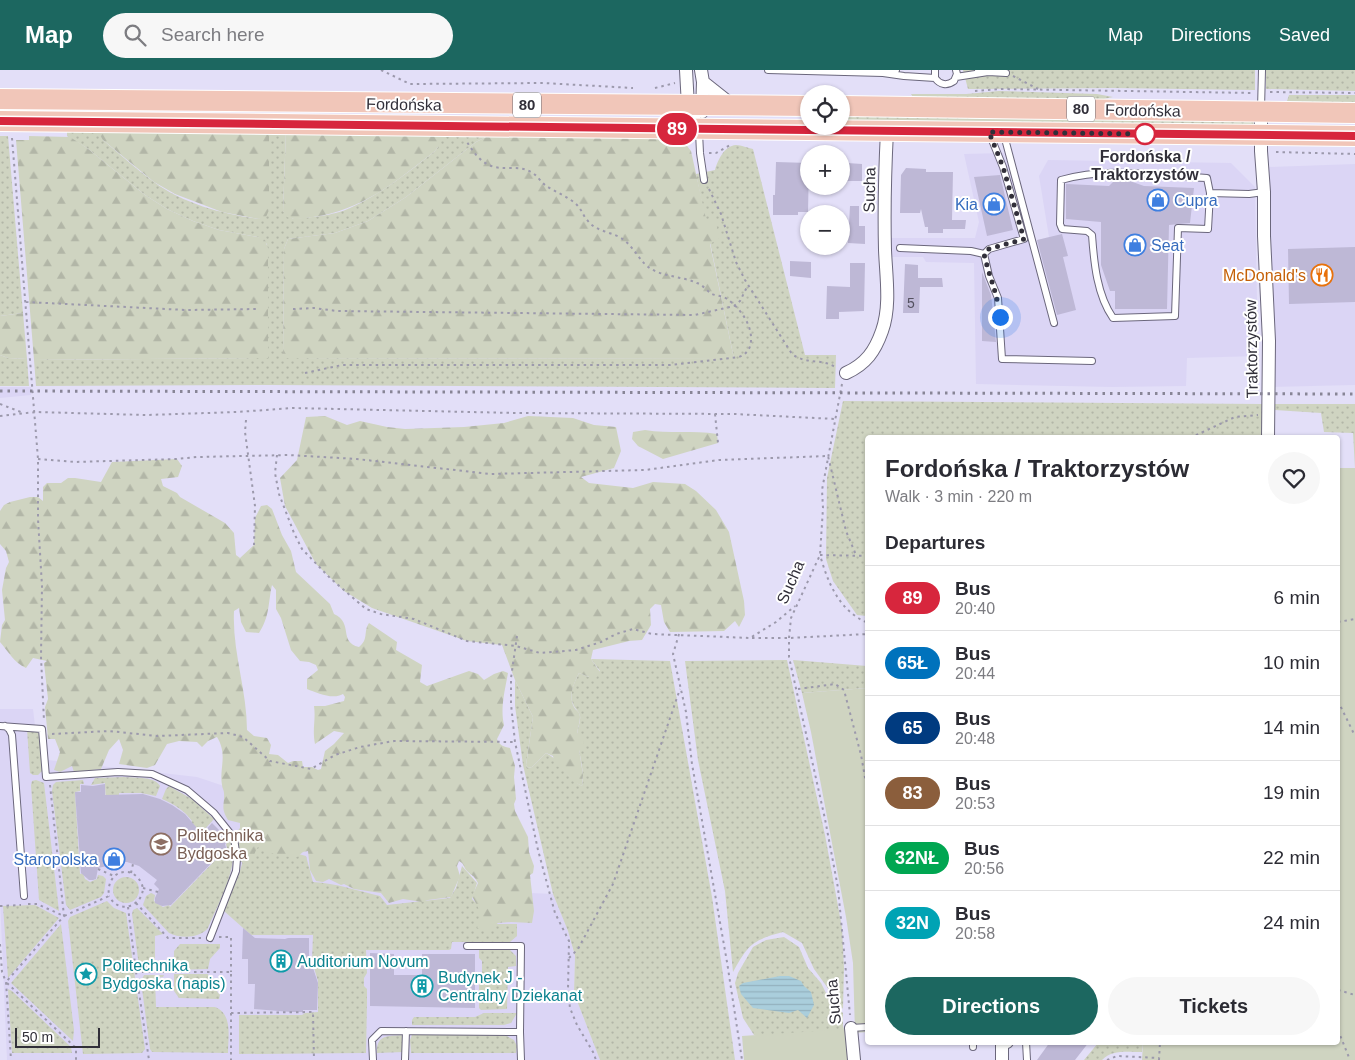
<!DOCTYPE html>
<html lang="en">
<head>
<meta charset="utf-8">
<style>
  body { margin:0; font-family:Arial,sans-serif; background:#f7f7f7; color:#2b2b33; height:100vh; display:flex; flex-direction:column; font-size:19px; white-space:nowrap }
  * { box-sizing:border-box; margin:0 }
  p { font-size:16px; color:#7c7c81 }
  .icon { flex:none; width:28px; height:28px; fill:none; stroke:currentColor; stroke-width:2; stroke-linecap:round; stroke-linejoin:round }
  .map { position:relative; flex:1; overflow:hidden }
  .drawer { position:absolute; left:865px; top:365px; width:475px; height:610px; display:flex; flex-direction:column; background:#fff; border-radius:5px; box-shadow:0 1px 4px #0004 }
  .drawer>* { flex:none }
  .badge { padding:0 10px; border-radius:16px; font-size:18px; line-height:32px }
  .fabs { position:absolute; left:800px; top:15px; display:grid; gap:10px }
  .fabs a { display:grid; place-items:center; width:50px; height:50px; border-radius:50%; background:#fff; box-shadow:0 1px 4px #0004; font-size:25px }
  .scale { position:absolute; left:15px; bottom:12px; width:85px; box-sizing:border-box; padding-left:5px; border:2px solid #312f39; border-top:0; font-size:14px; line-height:18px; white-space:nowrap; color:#312f39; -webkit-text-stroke:4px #fff; paint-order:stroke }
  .you { position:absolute; width:25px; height:25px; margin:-12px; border:4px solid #fff; border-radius:50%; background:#1a73e8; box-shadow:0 0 0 8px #1a73e833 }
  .map>.badge { position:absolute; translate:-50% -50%; box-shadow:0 0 0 2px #fff }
  h2 { padding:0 20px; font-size:19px; line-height:45px }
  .round { display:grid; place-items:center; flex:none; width:52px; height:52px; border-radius:26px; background:#f7f7f7 }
  .summary { display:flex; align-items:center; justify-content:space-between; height:85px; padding:0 20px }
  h1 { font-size:24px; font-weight:700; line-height:38px }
  .button { display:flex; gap:10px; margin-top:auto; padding:10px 20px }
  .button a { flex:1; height:58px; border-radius:30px; background:#1c6760; color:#fff; font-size:20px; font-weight:700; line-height:58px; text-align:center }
  .button a+a { background:#f7f7f7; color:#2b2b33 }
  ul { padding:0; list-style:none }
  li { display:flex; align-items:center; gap:15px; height:65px; padding:0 20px; border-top:1px solid #e1e1e2 }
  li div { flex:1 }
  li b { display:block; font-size:19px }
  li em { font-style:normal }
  li .badge { min-width:55px; font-weight:700; text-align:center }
  header { display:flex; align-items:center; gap:30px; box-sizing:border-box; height:70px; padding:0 25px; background:#1c6760; color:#fff }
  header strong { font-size:24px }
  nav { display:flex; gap:28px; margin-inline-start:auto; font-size:18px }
  .search { width:350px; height:45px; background:#f7f7f7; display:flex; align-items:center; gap:12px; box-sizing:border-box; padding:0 18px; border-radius:28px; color:#7c7c81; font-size:19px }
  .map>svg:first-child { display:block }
  .built { fill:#dbd5f5 }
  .grass { fill:url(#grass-dots) }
  .forest { fill:url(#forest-firs); fill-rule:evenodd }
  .green { fill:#cfd4c1 }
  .water { fill:url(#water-rules) }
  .building { fill:#beb8d6 }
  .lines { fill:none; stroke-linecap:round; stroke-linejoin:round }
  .lane-casing { stroke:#6b677c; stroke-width:8 }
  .street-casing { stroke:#6b677c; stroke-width:14 }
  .primary-casing { stroke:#fff; stroke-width:22 }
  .path { stroke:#9c99ac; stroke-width:2; stroke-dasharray:2.5 4; stroke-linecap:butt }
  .lane { stroke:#fff; stroke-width:6 }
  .street { stroke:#fff; stroke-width:12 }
  .primary { stroke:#f1c6b9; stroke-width:20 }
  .rail { stroke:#888596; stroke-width:3; stroke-dasharray:2.5 5; stroke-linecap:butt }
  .line-casing { stroke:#fff; stroke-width:11 }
  .line { stroke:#d7263d; stroke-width:8 }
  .walk { stroke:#312f39; stroke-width:5; stroke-dasharray:0 9 }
  .stop-dot { fill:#fff; stroke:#d7263d; stroke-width:2.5 }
  .labels { text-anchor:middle; stroke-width:4; stroke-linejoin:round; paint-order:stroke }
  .number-label { font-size:14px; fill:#545160 }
  .shield { fill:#fff; stroke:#6f6d74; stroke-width:1 }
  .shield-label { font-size:15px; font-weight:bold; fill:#312f39 }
  .street-label { font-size:16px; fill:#312f39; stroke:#fff }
  .stop-label { font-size:16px; font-weight:bold; fill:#312f39; stroke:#fff }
  .shop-label { font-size:16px; fill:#366cbe; stroke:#fff; text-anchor:start }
  .food-label { font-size:16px; fill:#c56008; stroke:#fff; text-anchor:end }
  .education-label { font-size:16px; fill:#785e54; stroke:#fff; text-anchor:start }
  .culture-label { font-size:16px; fill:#0d838f; stroke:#fff; text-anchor:start }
</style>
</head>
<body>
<header>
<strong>Map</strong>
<div class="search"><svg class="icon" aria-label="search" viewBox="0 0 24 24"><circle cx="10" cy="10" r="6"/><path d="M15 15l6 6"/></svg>Search here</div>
<nav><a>Map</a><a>Directions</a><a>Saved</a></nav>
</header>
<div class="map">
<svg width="1355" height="990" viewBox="0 0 1355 990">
  <defs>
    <pattern id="grass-dots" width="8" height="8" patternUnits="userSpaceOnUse" patternTransform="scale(1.25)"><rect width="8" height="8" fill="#cfd4c1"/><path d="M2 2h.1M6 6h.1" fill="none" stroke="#b2b6a7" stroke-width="1.8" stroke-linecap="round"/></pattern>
    <pattern id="forest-firs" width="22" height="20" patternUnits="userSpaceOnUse" patternTransform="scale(1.25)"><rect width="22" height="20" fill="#cfd4c1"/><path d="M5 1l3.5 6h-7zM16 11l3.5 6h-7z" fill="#b2b6a7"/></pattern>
    <pattern id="water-rules" width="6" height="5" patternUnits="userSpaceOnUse" patternTransform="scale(1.25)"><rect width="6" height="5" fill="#aacedc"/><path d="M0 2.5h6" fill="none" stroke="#93b1be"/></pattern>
  </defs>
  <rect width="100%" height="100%" fill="#e3dff8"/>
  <path class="built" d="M1004 83 1031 175 1036 171 1049 167 1039 106 1048 90 1231 93 1255 117 1258 286 1187 288 1186 316 1112 317 976 314 974 193 926 192 923 187H889L890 168H975L979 152 964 84Z
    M1355 94V315L1270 317 1267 97Z
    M0 317H31V325L0 328Z
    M0 639H33L39 689 197 707 272 732 374 816 553 824 568 861 575 887 574 923 600 990H7L0 829Z"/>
  <path class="grass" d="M963 0H1255V20L1113 18 968 19Z
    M1266 0H1355V21L1266 19Z
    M999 21 1097 24 1113 27 1090 32 914 29 911 24H966Z
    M1289 25H1355V35L1286 34Z
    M905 43 1253 51 1254 53 1253 55 841 54V46Z
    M90 58 139 59 103 70C120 84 136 99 154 112 184 134 223 144 259 149L269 140V60H286L283 141 293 149C312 147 333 146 350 138 381 124 407 103 434 82L438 77 394 61 490 65 476 72 406 127 368 151 335 163 288 169 284 179 283 288 734 289 696 104 715 100C718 90 724 76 736 75 741 75 748 78 753 79L805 285H836L835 318 268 315 36 316 34 290 268 288 267 174 258 167 219 160 193 151 167 139 145 125 87 78 67 66V62Z
    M0 66H8L23 243 0 246Z
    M0 285 8 288 27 289 29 316H0Z
    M843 331 1262 334 1264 367 868 368 867 546 857 545 833 511 826 489 827 408Z
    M1275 334H1355V398L1353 363 1324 362 1321 343 1275 340Z
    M591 589 670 591 712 827 735 990H600L574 923 575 886 568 861 553 824 523 695 515 636V610L533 647 526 695 528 698 532 697 546 683C561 690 566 708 582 716 585 699 578 682 577 665 577 659 581 652 580 646 579 641 576 640 574 636 568 625 574 613 579 603L589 607 600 601Z
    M787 590 825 765 842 858 844 898 843 939 814 899 802 873 783 862C752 870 748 875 733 902L725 821 698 690 685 591Z
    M793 590 867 596V618L802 623Z
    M27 659 37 661 41 667 43 700 38 705H33L30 703Z
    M124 707C134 708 155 706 160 716L156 726 141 723H119V734L106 735 105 713 91 715 95 708Z
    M36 710 44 713 59 841 39 830 31 715 32 711Z
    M83 710 84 714H80V721L75 722 80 804 83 803 85 809 90 812 97 809 98 805 103 806 106 809 104 823 101 827 70 840 66 835 52 721 53 715 56 712Z
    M169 716 192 729 214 749 196 769 185 759 192 751C185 741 174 734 162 729L166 719Z
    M230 768C242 792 218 834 208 858 201 868 180 869 169 863L143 835 146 826 151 823 155 825 154 831 163 837 169 835 170 837 227 778 226 774 230 770Z
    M249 771 306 786 313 812C336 813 358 821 380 826L387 835 450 828 456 818 462 796 477 813 472 829 497 854H517V866L510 872H452L451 879 449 880H366L367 903 364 908V916L367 919V932L366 983 239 984V945H302L305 943 318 942V911L312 891 313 865H251L224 841 239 804Z
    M113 820a13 13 0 1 1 26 0a13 13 0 1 1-26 0Z
    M107 831 114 838 126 843 145 979 142 983 83 984 68 851 70 847Z
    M35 835 59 848 8 908 3 836Z
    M137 838 163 864 155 866V896H164V899H143L139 896 132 844 133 840Z
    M61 854 74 960 73 971 11 913Z
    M784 867 799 877 808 898 821 913 830 931 843 943V956L848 971 771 969 754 965 743 948 735 913 738 903 753 877 766 870Z
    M180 874H220V878L210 889 208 899 174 900V881Z
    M479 878 510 880 516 886V896L508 897 507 939 481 940 479 938V912L482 909V891L479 888Z
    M174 904H208L211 914 220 925 219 929 179 928 174 921Z
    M144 905H164L163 907 155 908 156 937H215C233 944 228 967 228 983L152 982 150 979 141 911Z
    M8 919 12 921 71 977 72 983H12Z
    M484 943H517L511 953 504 955H412V950L414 947H475Z
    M404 965V982L377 983C376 964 389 966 404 965Z
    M412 965H505L514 970 517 976 516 983H411L410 970Z
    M1098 973H1143L1142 982C1129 982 1112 979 1102 990H1084Z"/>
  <path class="forest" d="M269 60V140L266 147 259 149 222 142 175 124 154 112 103 70 100 65 101 62Z
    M286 60 394 61 441 66 438 77 434 82C395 112 363 140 313 147 304 148 295 151 287 147L283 141Z
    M490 65 676 67 684 72 691 81 706 149 714 150 721 167 710 174 734 289 283 288 284 179 288 169 335 163 368 151 406 127 476 72Z
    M29 66 70 67 87 78 145 125 167 139 193 151 219 160 258 167 265 170 268 178V288L34 290 16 70H29Z
    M23 243 27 289 8 288 0 285V246Z
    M325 346 347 355 360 351 387 357 405 359 464 357 504 353 528 346 573 348 594 355 616 357 621 381 614 398 581 407 589 413 633 418 653 412 685 414 696 421 716 440 729 462 744 531 745 545 739 557 735 551 724 561 670 562 664 552 661 535 655 534 650 539 651 555 642 570 629 571 593 580 591 589 600 602 596 608 589 607 579 603C574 613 568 626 574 637 576 641 580 641 580 647 580 652 578 658 577 663L582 665 584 673 579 679 583 705 582 716 574 712 561 697 555 696 553 686 546 683 532 697 528 698 526 695 533 647 515 610 502 575 467 571 372 538 344 521 316 494 285 436 280 408 297 390 306 347Z
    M645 360C669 364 693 360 717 364L718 373 663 389 638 376 632 369 633 362Z
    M177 389 182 396 178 407 161 409 163 416 177 423 180 427 225 453 234 463 236 485 240 488 254 475 255 448 261 436 267 435 272 439 282 465 291 481 296 502 330 534 334 544C354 553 338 572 359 577 369 569 363 562 369 553L397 572 396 580 422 595 420 612 427 616 469 601 478 604 484 610 494 604 503 601 508 603C505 620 500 638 504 655L497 669C499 675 504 677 510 678L515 696 514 707 516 729 514 734 515 741 528 767 529 782 534 796 533 803 530 805 534 841 532 853 511 852 498 853 486 862 477 858 480 841 472 826 478 813C473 804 473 807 467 801 463 797 465 794 459 791L457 796 460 806 451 827 428 830 422 832 403 829 389 833 381 823 354 819 344 814 341 815 329 809 323 812 316 811 310 800 308 781 303 782 297 787C284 787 270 784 258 777 254 782 254 788 250 793L244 794 237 788 239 769 237 762 240 758V753L228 750C220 737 225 735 224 723 224 720 222 718 222 715 219 698 228 685 217 667L208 671 202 677 197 672 179 671 167 674 155 695 147 698 119 694 123 680 119 669 109 680 101 699 74 702 72 696 60 702 54 700 60 682 55 669H48L45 637 48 629 44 593 47 591 33 588 26 598C14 593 8 581 0 572L2 555 5 550 2 520 6 498 9 492 6 481 0 474V441L4 435 10 432 30 427H38L43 431V417L47 413H61L68 408H75L101 412 112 392ZM272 515 276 520V539L281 548 291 580 300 591 309 592 316 595 318 600 307 609V619C317 623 333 630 343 624L345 627 344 631 325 636H314C316 650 312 659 315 674L334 661 344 663 334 674 325 681 321 699 318 700 312 697H303L302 691H293L288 693 278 685 269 684 271 675 267 668 254 666 247 660C247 620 232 581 234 541L239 538 241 552 246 562 259 563C270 546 268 533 272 515Z"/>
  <path class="green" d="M1338 398H1355V990H1142L1143 973 1338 972Z
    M867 618V962L855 963 853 893 846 847 811 662 802 623Z
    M848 959 851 990H744L742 966Z"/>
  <path class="water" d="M780 906H789L801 911 804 916 811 922 814 935 807 948 798 940 789 943 753 938 741 924 739 916 743 913Z"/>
  <path class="building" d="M776 92 809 93 808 142H798V145H773V125H775Z
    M847 93 862 94V111H846Z
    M906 98 926 99V102H953L952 150H966L965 159H943V163H928V157H925L921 139 920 143H900L901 105Z
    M1000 105 1013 160 987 166 974 107Z
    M1127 110 1144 116 1194 118 1190 153 1169 155 1167 239H1115V221H1110L1101 195V152L1066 149V114L1109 116 1113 112Z
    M850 136H859V156H865V174L848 173Z
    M1062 164 1068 186 1063 187 1076 240 1057 245 1037 170Z
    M1355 177V232L1289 234 1288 179Z
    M790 191 811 192V208L790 206Z
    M850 193H865L864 241 839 242V249H826L827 216 850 217Z
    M905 194 918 195V208H942L943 217H920L919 243H903Z
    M982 202 991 225 996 272 982 271Z
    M105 714V725L143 724 160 729 172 735 185 744 202 764 212 753 229 770 225 774 226 778 171 835 162 836 155 833V828L159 819 154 814 157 810 139 796 127 792H107V796L98 798 96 809 93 810H89L81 803 75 722H81V715L93 716Z
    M243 858 255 868 285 869 288 868H309V886L318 913 317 940H303V942H291L254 939 255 914H248V889H242Z
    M370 883 394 884V905H422V884H475V938L370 936Z
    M1050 972H1089L1075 990H1037Z"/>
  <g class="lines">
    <g class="lane-casing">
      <path id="lane" d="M768 0 883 3
        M896 0 883 3 904 6 935 8
        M935 0V8C940 15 947 16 954 11L957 4 956 0
        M988 2 1006 3
        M956 7 988 2 978 0
        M1261 39 1262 0
        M699 62 700 83 704 110
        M990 65 1003 97 1024 169 989 179 984 184 989 206 998 228 1002 289 1092 291
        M1004 65 1054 253
        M1210 123 1207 108C1159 106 1108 96 1061 110L1060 154 1062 159 1087 161 1092 165C1094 193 1097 225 1113 248L1175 246 1178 158 1208 159 1210 123 1249 124 1264 122
        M900 178 971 181 984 184
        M0 656 42 659 46 707 118 702 152 704 187 720 214 743 234 768 237 789 236 801 210 868
        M5 656 9 659 12 665 24 826
        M851 958 868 957
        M520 962 521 990
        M973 972V977
        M1026 972 1027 990
        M373 990 372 970 381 961 520 962 521 876H467
        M405 990 406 961"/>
    </g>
    <g class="street-casing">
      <path id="street" d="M686 0 688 36 699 59
        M701 0 703 12 702 42
        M703 12 732 35
        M1261 41V81L1264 122V166L1269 271 1268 368
        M846 303C866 294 875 281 882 261 891 236 886 206 885 180 884 140 885 100 887 61
        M851 958 854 990
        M1002 990V974L1007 972"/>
    </g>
    <g class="primary-casing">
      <path id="primary" d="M0 29 809 36
        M841 36 1355 43
        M0 51 1355 66"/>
    </g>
    <path class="path" d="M381 0 410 14 543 13 633 18
      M1013 6 1038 19
      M655 18 675 13
      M813 20H838
      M975 21 1001 19 1253 23
      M1270 22 1355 23
      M12 68 38 389V449L42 516 41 587 44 651
      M1276 82 1355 84
      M709 83H716L730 75
      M709 119 721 144 736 192 745 210 792 284C807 295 821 288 835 297
      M26 232 186 240 258 239
      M293 239 314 238 337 241 695 245 734 236 740 231 748 215
      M305 303 342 295H670L739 287C747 284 751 278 751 270 752 254 739 237 727 229 723 226 717 226 712 224 707 221 703 215 697 213 682 206 660 207 647 196 638 188 634 178 624 170 614 162 596 162 588 151 583 146 582 140 577 135 569 127 555 122 545 115 540 111 537 105 531 102 518 94 500 102 487 94 478 89 472 80 467 72
      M842 314 822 420 823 438 820 485 791 548 789 568V587L825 749 838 818 850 945
      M0 334 21 342
      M715 344 718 373
      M0 346 36 342 146 345 237 342 293 338 515 343 734 344 835 349
      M246 350 245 362 255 436 254 475
      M1190 368 1235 347 1258 345
      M277 385 275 403 279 424 294 463 302 479 330 508 366 539 381 544 414 549 467 571 516 576 540 583 576 580 601 572 616 564 633 559 652 564 750 568 776 552 795 536
      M38 389 75 392 177 389 197 387 289 385 357 389 490 404 645 400 719 390 828 386 846 461 856 485
      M868 486 820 485C828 513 839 541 868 553
      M1338 552 1355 549
      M679 564 673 584 686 642 692 694 727 892 742 990
      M517 566 511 608V634L515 672 538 780 555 843 569 871 568 919 570 938 577 955 593 982 596 990
      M752 568H789L868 564
      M798 619 835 614 844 620 861 685 868 724
      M1338 631 1355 666
      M52 664 109 661 157 666 228 663 243 667 270 691 311 699 335 685 360 677 394 671 515 672
      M50 715 64 846 6 912 76 978V990
      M98 799 114 806
      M131 803 133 794
      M143 818 158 822
      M136 833 168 868H201
      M28 834H37L64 846 109 826C107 814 113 801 127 802 131 802 134 804 137 807 156 825 123 852 109 826
      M0 836 21 835
      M128 837 136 902H231V990
      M219 867H231V902
      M0 874 2 902 6 912 11 990
      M569 888 578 879 613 814 680 619
      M136 902 149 990
      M1338 920 1355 925
      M231 943 313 942 314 990
      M1338 960 1350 990
      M1107 990 1117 986 1159 988
      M1159 990 1160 972"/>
    <use href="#lane" class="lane"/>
    <use href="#street" class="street"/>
    <use href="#primary" class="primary"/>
    <path class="rail" d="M0 321 1355 324"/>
  </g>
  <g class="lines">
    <g class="line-casing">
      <path id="line" d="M0 51 1355 66"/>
    </g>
    <use href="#line" class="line"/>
    <path class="walk" d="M1000 247C998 225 989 206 984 184L989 179 1024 169 1003 97 989 62 1146 64H1145"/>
  </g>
  <defs>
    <g id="shop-ring" transform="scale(1.125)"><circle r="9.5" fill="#fff" stroke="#3f7fe0" stroke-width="1.5"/><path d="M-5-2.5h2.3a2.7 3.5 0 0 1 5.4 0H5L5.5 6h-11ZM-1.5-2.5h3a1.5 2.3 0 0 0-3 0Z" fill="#3f7fe0"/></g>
    <g id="restaurant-ring" transform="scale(1.125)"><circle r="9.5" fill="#fff" stroke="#e8710a" stroke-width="1.5"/><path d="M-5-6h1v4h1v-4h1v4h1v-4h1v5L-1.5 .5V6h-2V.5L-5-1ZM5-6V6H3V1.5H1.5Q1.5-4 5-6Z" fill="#e8710a"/></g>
    <g id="university-ring" transform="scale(1.125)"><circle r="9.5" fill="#fff" stroke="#8d6e63" stroke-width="1.5"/><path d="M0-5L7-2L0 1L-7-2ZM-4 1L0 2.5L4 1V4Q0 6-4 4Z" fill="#8d6e63"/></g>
    <g id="building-ring" transform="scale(1.125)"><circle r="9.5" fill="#fff" stroke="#0f9aa8" stroke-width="1.5"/><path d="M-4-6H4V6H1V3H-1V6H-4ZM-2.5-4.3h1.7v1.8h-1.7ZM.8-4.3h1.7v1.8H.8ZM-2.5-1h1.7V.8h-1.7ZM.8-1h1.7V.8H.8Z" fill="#0f9aa8"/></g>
    <g id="sight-ring" transform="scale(1.125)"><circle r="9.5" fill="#fff" stroke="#0f9aa8" stroke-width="1.5"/><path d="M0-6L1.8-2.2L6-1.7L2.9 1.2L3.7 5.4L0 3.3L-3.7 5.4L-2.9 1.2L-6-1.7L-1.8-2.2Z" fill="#0f9aa8"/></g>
  </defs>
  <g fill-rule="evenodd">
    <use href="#shop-ring" x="1158" y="130"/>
    <use href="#shop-ring" x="994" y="134"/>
    <use href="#shop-ring" x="1135" y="175"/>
    <use href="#restaurant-ring" x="1322" y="205"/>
    <use href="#university-ring" x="161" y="774"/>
    <use href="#shop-ring" x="114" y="789"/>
    <use href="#building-ring" x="281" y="891"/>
    <use href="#sight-ring" x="86" y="904"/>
    <use href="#building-ring" x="422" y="916"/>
  </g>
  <circle class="stop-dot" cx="1145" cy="64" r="10"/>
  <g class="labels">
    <g class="number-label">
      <text x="911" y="238">5</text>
    </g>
    <g class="shield">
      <rect x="513" y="22.5" width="28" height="25" rx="4"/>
      <rect x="1067" y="26.5" width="28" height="25" rx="4"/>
    </g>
    <g class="shield-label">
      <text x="527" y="40">80</text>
      <text x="1081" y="44">80</text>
    </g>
    <g class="street-label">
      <text transform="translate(404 34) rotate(1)" y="6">Fordońska</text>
      <text transform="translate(1143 40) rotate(1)" y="6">Fordońska</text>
      <text transform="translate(869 120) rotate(-89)" y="6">Sucha</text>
      <text transform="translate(1251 279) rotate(-91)" y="6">Traktorzystów</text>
      <text transform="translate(790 512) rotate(-66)" y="6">Sucha</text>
      <text transform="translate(833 932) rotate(-95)" y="6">Sucha</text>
    </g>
    <g class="stop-label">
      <text x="1145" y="92">Fordońska /<tspan x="1145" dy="18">Traktorzystów</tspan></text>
    </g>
    <g class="shop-label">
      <text x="1174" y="136">Cupra</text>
      <text x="978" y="140" text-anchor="end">Kia</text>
      <text x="1151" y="181">Seat</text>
      <text x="98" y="795" text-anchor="end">Staropolska</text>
    </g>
    <g class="food-label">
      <text x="1306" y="211">McDonald's</text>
    </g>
    <g class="education-label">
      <text x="177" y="771">Politechnika<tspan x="177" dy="18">Bydgoska</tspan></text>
    </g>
    <g class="culture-label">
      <text x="297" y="897">Auditorium Novum</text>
      <text x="102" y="901">Politechnika<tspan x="102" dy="18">Bydgoska (napis)</tspan></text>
      <text x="438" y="913">Budynek J -<tspan x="438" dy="18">Centralny Dziekanat</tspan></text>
    </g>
  </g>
</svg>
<div class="fabs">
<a><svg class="icon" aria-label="locate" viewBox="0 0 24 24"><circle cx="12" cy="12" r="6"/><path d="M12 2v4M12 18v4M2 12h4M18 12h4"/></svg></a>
<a>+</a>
<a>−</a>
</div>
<div class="scale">50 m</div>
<div class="you" style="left:1000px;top:247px"></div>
<b class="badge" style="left:677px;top:59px;background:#d7263d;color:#fff">89</b>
<section class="drawer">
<div class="summary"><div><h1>Fordońska / Traktorzystów</h1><p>Walk · 3 min · 220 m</p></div><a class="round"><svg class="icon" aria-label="heart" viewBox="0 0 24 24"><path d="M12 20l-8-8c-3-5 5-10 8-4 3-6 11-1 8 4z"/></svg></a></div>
<h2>Departures</h2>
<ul>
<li><span class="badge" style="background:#d7263d;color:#fff">89</span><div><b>Bus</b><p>20:40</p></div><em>6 min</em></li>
<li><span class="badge" style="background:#0072bc;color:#fff">65Ł</span><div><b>Bus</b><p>20:44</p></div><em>10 min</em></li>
<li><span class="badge" style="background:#003b80;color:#fff">65</span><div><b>Bus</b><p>20:48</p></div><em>14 min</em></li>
<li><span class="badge" style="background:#8b5e3c;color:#fff">83</span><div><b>Bus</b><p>20:53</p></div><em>19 min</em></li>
<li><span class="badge" style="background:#00a651;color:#fff">32NŁ</span><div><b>Bus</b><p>20:56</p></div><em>22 min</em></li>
<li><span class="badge" style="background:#00a3b4;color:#fff">32N</span><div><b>Bus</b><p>20:58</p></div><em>24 min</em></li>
</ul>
<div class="button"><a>Directions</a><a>Tickets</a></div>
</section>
</div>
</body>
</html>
